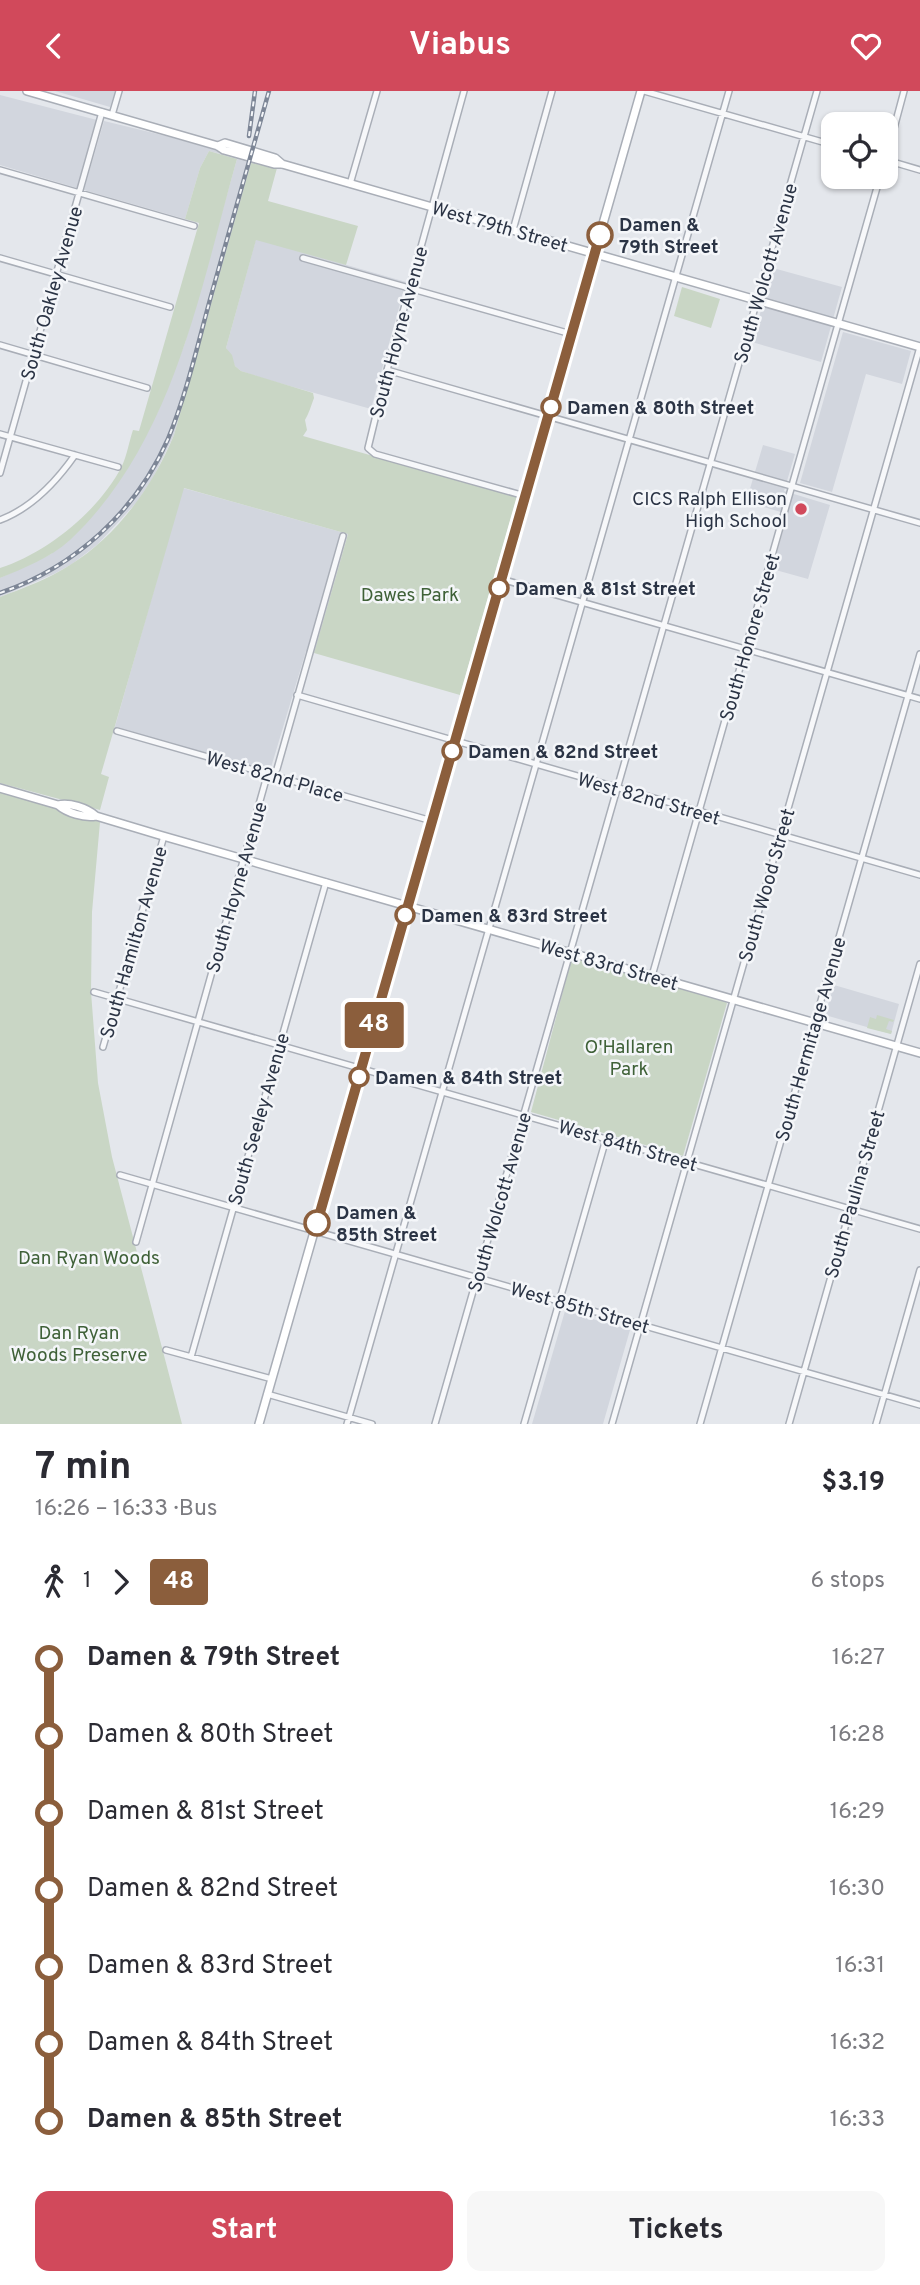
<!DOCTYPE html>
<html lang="en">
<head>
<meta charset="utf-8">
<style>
  body { margin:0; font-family:Overpass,sans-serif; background:#f7f7f7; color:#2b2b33; height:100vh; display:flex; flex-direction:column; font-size:26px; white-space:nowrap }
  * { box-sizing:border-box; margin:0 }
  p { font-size:23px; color:#7c7c81 }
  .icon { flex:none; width:38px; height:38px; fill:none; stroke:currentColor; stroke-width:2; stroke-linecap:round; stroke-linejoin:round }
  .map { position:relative; height:1333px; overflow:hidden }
  .sheet { display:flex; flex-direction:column; background:#fff; flex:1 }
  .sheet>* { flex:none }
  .badge { padding:0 14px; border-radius:5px; font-size:24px; line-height:46px }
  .controls { position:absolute; left:821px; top:21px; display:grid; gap:14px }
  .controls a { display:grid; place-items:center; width:77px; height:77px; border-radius:14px; background:#fff; box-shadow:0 2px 5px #0004; font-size:35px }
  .map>.badge { position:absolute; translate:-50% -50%; box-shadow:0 0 0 4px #fff }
  .legs { display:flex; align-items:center; gap:10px; height:77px; padding:0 35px; font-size:23px }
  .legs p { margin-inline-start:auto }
  .head { display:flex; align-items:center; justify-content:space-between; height:119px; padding:0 35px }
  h1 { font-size:38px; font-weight:700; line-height:52px }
  .cta { display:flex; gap:14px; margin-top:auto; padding:14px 35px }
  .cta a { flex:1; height:80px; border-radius:14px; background:#d1495b; color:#fff; font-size:28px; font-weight:700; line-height:80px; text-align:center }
  .cta a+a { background:#f7f7f7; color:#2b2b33 }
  ul { padding:0 35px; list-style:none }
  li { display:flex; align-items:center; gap:24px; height:77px; font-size:26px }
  li i { display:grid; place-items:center; width:10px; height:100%; margin:0 9px; background:currentColor }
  li i::after { content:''; width:18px; height:18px; margin:-9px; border:5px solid; border-radius:50%; background:#fff }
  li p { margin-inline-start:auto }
  li:first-child i { background:linear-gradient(#0000 50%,currentColor 0) }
  li:last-child i { background:linear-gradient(currentColor 50%,#0000 0) }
  header { display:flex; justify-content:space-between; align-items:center; height:91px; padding:0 35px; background:#d1495b; color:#fff; font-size:32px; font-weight:700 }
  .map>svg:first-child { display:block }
  .built { fill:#d2d6de }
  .green { fill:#c9d6c5 }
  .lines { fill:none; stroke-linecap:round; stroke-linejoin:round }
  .street-casing { stroke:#a9aeb7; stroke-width:8 }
  .secondary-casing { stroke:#a9aeb7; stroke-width:10 }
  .street { stroke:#f7f8fa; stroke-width:5 }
  .secondary { stroke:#fff; stroke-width:7 }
  .rail-casing { stroke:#7d8696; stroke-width:4.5 }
  .rail { stroke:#f4f6f9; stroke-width:2; stroke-dasharray:5; stroke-linecap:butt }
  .line-1-casing { stroke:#fff; stroke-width:16 }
  .line-1 { stroke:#8b5e3c; stroke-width:10 }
  .stop-1-dot { fill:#fff; stroke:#8b5e3c; stroke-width:3.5 }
  .poi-dot { fill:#d1495b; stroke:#f4f6f9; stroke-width:2.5 }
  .labels { text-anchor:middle; stroke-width:5; stroke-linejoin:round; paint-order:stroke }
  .stop-label { font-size:19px; font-weight:bold; fill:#2b3445; stroke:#f4f6f9; text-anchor:start }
  .street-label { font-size:19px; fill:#2b3445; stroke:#f4f6f9 }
  .poi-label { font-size:19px; fill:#2b3445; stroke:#f4f6f9; text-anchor:end }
  .park-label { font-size:19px; fill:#3f6138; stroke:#f4f6f9 }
</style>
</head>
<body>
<header><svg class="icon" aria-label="back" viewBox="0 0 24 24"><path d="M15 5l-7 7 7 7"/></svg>Viabus<svg class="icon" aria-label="heart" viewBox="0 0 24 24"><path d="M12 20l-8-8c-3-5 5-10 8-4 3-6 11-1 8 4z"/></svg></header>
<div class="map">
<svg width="920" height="1333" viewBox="0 0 920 1333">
  <rect width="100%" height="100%" fill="#e4e7ec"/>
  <path class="built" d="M55 0H115L110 16Z
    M0 4 97 29 77 97 0 74Z
    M104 30 166 45 236 65V67L209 60 200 77 185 128 84 99Z
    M237 68 251 72 174 344 154 385 137 411 97 454 72 473 54 483 0 506V487L51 463 88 429 117 393 146 344 159 318 185 252Z
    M256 148 406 191 371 318 265 288 241 280 235 275 226 257Z
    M773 177 842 196 821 271 752 251Z
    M843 241 911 260 902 293 866 283 832 401 800 392Z
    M763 354 795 363 784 400 830 414 808 488 772 478 788 423 746 411Z
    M183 397 348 443 314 562 306 560 269 683 114 639Z
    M834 894 899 913 891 943 825 924Z
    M565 1220 630 1239 603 1333H532Z"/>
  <path class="green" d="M209 60 237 68C200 198 174 351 70 449 50 467 24 477 0 487V477C47 462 99 420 122 375 127 364 129 351 133 339L139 340 199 132 185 128 200 77Z
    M251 72 277 77 268 110 358 135 346 174 256 149 226 257 232 264 235 275 241 280 313 302 314 307C311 315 309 322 305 329L307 339 303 345 517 406 460 604 314 562 348 443 184 397 101 683 109 686 100 719 0 692V506C24 497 48 488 70 474 117 445 153 395 174 344Z
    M682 196 720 208 711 237 674 225Z
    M0 701 100 731 92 821 91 901 98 992 112 1066 182 1333H0Z
    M578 866 723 909 727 912 683 1065 531 1021 571 870Z
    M877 924 894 929 893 931 889 930 886 938 892 940 891 943 867 937 870 926 876 928Z"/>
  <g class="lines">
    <g class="street-casing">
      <path id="street" d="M464 0 387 279 368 357 375 363 525 405
        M644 0 833 54
        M112 24 119 0
        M886 67 904 0
        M886 69 920 79
        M0 79 194 135
        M350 93 377 0
        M513 139 552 0
        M0 167 170 216
        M303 167 571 243
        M0 254 147 297
        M387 279 920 432
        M0 343 118 376
        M0 382 102 21
        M0 429C32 417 56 391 75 364
        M501 488 920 608
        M297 604 920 784
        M117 640 432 730
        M652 885 880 86
        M94 901 920 1138
        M103 956 164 745
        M120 1084 920 1314
        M136 1151 265 692 277 678 343 445
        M166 1259 272 1288
        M191 1266 326 791
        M267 1303 372 1333
        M347 1333 729 0
        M435 1333 817 0
        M524 1333 606 1048
        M612 1333 920 256
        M700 1333 920 563
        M789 1333 920 873
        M876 1333 920 1179"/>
    </g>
    <g class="secondary-casing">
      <path id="secondary" d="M27 0 218 55 224 59 274 73H282L920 256
        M218 55 225 52 275 67 282 73
        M0 697 58 714C67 722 84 727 96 725
        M58 714C69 711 87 717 96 725L156 743 920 962
        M259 1333 641 0"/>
    </g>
    <use href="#street" class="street"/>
    <use href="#secondary" class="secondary"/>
    <g class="rail-casing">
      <path id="rail" d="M249 45 255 0
        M0 502C75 476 136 421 168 348 187 302 198 252 211 205 230 137 250 68 269 0"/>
    </g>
    <use href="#rail" class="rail"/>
  </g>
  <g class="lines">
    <g class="line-1-casing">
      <path id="line-1" d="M317 1132 600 144"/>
    </g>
    <use href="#line-1" class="line-1"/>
  </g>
  <g class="stop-1-dot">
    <circle cx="600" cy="144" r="12"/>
    <circle cx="551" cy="316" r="9"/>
    <circle cx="499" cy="497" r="9"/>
    <circle cx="452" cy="660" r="9"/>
    <circle cx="405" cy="824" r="9"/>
    <circle cx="359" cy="986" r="9"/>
    <circle cx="317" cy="1132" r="12"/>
  </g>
  <circle class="poi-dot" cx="801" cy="418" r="7"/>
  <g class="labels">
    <g class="stop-label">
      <text x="619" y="140">Damen &amp;<tspan x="619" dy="22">79th Street</tspan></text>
      <text x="567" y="323">Damen &amp; 80th Street</text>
      <text x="515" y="504">Damen &amp; 81st Street</text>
      <text x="468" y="667">Damen &amp; 82nd Street</text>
      <text x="421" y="831">Damen &amp; 83rd Street</text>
      <text x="375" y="993">Damen &amp; 84th Street</text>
      <text x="336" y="1128">Damen &amp;<tspan x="336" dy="22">85th Street</tspan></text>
    </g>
    <g class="street-label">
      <text transform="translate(500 135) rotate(16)" y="7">West 79th Street</text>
      <text transform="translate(765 182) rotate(-74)" y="7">South Wolcott Avenue</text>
      <text transform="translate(51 202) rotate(-74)" y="7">South Oakley Avenue</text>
      <text transform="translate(398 241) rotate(-75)" y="7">South Hoyne Avenue</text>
      <text transform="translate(749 546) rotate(-74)" y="7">South Honore Street</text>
      <text transform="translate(275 685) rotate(16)" y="7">West 82nd Place</text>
      <text transform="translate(649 707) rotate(16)" y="7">West 82nd Street</text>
      <text transform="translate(766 794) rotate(-74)" y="7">South Wood Street</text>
      <text transform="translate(236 796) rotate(-74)" y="7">South Hoyne Avenue</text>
      <text transform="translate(133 851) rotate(-74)" y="7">South Hamilton Avenue</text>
      <text transform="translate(609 873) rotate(16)" y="7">West 83rd Street</text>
      <text transform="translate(810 948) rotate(-74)" y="7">South Hermitage Avenue</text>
      <text transform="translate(258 1028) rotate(-74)" y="7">South Seeley Avenue</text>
      <text transform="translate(628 1054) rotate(16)" y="7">West 84th Street</text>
      <text transform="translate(854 1103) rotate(-74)" y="7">South Paulina Street</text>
      <text transform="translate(499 1111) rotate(-74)" y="7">South Wolcott Avenue</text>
      <text transform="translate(580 1216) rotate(16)" y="7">West 85th Street</text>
    </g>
    <g class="poi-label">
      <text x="787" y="414">CICS Ralph Ellison<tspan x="787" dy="22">High School</tspan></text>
    </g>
    <g class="park-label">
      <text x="410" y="510">Dawes Park</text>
      <text x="629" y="962">O'Hallaren<tspan x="629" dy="22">Park</tspan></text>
      <text x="89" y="1173">Dan Ryan Woods</text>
      <text x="79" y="1248">Dan Ryan<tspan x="79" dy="22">Woods Preserve</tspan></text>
    </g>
  </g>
</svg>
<div class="controls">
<a><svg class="icon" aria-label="locate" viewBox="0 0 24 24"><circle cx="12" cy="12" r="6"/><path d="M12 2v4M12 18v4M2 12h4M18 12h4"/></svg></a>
</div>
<b class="badge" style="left:374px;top:934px;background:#8b5e3c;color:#fff">48</b>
</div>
<section class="sheet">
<div class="head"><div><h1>7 min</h1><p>16:26 – 16:33 · Bus</p></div><b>$3.19</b></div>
<div class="legs"><svg class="icon" aria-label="walk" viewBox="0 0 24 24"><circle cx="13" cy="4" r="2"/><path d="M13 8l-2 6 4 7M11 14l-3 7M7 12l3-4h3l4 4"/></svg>1<svg class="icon" aria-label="forward" viewBox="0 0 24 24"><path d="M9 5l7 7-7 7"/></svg><b class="badge" style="background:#8b5e3c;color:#fff">48</b><p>6 stops</p></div>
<ul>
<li><i style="color:#8b5e3c"></i><b>Damen &amp; 79th Street</b><p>16:27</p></li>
<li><i style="color:#8b5e3c"></i><span>Damen &amp; 80th Street</span><p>16:28</p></li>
<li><i style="color:#8b5e3c"></i><span>Damen &amp; 81st Street</span><p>16:29</p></li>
<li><i style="color:#8b5e3c"></i><span>Damen &amp; 82nd Street</span><p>16:30</p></li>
<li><i style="color:#8b5e3c"></i><span>Damen &amp; 83rd Street</span><p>16:31</p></li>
<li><i style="color:#8b5e3c"></i><span>Damen &amp; 84th Street</span><p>16:32</p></li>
<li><i style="color:#8b5e3c"></i><b>Damen &amp; 85th Street</b><p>16:33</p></li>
</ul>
<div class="cta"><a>Start</a><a>Tickets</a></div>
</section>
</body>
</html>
